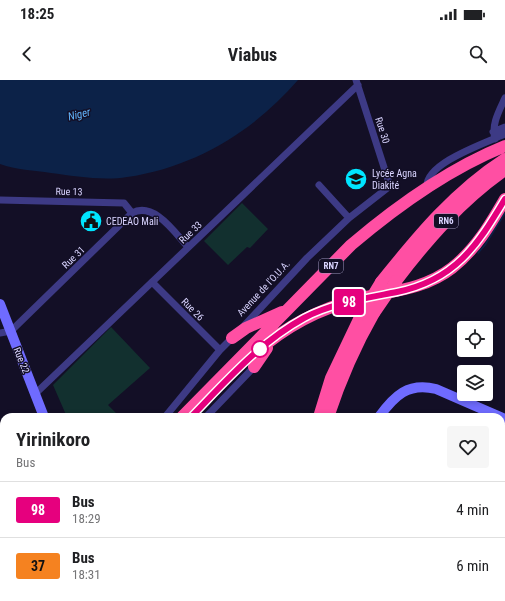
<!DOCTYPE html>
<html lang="fr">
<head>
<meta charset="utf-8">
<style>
  body { margin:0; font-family:"Roboto Condensed",sans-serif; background:#f6f6f6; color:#202124; height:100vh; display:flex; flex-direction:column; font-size:15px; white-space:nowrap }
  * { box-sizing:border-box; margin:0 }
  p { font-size:13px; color:#757577 }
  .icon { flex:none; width:22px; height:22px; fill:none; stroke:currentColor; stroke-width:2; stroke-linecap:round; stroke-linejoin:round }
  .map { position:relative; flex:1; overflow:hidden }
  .sheet { position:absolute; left:0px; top:333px; width:505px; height:188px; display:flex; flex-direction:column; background:#fff; border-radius:12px 12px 0 0; box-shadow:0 2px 6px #0003 }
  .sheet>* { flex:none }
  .badge { padding:0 8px; border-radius:3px; font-size:14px; line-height:26px }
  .fabs { position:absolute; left:457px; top:241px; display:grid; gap:8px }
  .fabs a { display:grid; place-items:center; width:36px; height:36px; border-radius:4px; background:#fff; box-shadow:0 2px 6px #0003; font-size:20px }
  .map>.badge { position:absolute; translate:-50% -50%; box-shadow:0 0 0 2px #fff }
  .round { display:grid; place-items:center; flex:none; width:42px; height:42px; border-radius:4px; background:#f6f6f6 }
  .overview { display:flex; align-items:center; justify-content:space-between; height:68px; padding:0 16px }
  h1 { font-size:19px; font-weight:700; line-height:30px }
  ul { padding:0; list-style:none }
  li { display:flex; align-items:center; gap:12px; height:56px; padding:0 16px; border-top:1px solid #e0e0e0 }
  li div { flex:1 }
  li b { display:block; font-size:15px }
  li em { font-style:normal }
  li .badge { min-width:44px; font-weight:700; text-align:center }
  .status { display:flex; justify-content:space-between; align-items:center; height:28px; padding:0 20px; background:#fff; direction:ltr }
  .status svg { height:11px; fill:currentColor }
  header { display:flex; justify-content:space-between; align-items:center; height:52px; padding:0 16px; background:#fff; font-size:18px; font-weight:700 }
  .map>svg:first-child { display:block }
  .garden { fill:#12302f }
  .water { fill:#0c2248 }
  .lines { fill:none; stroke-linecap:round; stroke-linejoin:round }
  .stream { stroke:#0c2248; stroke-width:1.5 }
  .street { stroke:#3d3a85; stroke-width:7 }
  .secondary { stroke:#6f6bff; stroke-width:10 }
  .primary { stroke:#c25bff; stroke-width:10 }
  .highway { stroke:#ff4fa3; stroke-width:12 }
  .highway-bridge { stroke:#ff4fa3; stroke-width:12 }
  .line-casing { stroke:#fff; stroke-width:9 }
  .line { stroke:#e6007e; stroke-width:6 }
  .stop-dot { fill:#fff; stroke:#e6007e; stroke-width:2 }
  .labels { text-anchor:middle; stroke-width:3; stroke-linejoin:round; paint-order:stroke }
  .shield { fill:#130f26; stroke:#9e99be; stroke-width:1 }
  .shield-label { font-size:9px; font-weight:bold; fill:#d9d4ff }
  .street-label { font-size:10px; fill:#d9d4ff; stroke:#130f26 }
  .poi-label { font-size:10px; fill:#d9d4ff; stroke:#130f26; text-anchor:start }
  .water-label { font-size:11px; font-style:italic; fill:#62b6ff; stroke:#130f26 }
</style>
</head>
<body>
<div class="status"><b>18:25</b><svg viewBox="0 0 49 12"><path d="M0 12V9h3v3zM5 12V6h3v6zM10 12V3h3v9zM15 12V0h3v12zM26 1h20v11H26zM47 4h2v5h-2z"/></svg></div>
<header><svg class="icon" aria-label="back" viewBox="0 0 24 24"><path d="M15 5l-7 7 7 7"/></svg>Viabus<svg class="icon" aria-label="search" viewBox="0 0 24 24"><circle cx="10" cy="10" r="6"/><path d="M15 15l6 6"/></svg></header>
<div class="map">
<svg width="505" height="521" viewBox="0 0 505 521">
  <rect width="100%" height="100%" fill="#130f26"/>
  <path class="garden" d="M242 123 268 149 250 168 247 167 228 185 204 161Z
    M111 247 150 288 108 325 120 337H67L53 305Z"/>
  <path class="water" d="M0 0H298C254 51 195 87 127 97 104 101 73 96 51 93 34 90 16 90 0 84Z"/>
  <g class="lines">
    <path class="stream" d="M478 173 485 165 505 133"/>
    <path class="street" d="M493 52 505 47
      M495 59C491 45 499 31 505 18
      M319 105 349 138
      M427 107C425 83 486 63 505 54
      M0 120 124 123 132 133
      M152 202 220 270
      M243 247 307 178 349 138 390 106 356 0
      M0 253 11 251 132 133C154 121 175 153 188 167
      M35 314 358 5
      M165 337 220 270 234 256
      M206 337 254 287
      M0 348 4 347
      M0 462 4 459
      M0 504 4 502
      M196 517 198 521
      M446 517 447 521
      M1 521 12 517
      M35 521V517
      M61 521 62 517"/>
    <path class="secondary" d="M0 224 44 337
      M379 337C394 316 408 302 436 309L505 339
      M119 517 121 521
      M237 521 240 517"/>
    <path class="primary" d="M0 478 4 476"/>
    <path class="highway" d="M396 201C428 159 462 120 505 90
      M381 202C418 156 455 111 505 79
      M232 258 246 248 282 232
      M253 275C286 246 318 229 361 218 393 211 425 209 452 188 476 169 490 145 505 119
      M254 287 267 268
      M182 337 351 165C398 125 448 89 505 66
      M319 337 331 298 361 235
      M328 337C340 301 355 266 374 233
      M309 517V521
      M318 517 319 521"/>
    <path class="highway-bridge" d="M374 233 396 201
      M361 235 381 202"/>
  </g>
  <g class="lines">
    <g class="line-casing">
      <path id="line" d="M191 337C226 301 260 262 304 238 332 223 367 218 397 212 455 200 477 166 505 119"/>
    </g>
    <use href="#line" class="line"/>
  </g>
  <defs>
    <g id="school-disc" transform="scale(1.15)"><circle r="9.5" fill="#00e5ff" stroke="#130f26"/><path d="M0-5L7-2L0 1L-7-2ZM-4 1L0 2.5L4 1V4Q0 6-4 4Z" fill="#111"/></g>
    <g id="civic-disc" transform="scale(1.15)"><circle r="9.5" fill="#00e5ff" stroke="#130f26"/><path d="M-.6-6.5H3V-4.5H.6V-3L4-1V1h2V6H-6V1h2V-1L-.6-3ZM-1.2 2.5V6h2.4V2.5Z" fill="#111"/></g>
  </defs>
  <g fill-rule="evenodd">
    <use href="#school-disc" x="356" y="99"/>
    <use href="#civic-disc" x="91" y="141"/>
  </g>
  <circle class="stop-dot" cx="260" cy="269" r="8"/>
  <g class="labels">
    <g class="shield">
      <rect x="434" y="134" width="24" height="14" rx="3"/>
      <rect x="319" y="179" width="24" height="14" rx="3"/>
    </g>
    <g class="shield-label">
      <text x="446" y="144">RN6</text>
      <text x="331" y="189">RN7</text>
    </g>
    <g class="street-label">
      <text transform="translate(383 50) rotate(72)" y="4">Rue 30</text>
      <text transform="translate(69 111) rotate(1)" y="4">Rue 13</text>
      <text transform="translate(190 152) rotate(-44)" y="4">Rue 33</text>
      <text transform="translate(73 177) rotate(-44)" y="4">Rue 31</text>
      <text transform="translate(263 208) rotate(-47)" y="4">Avenue de l'O.U.A.</text>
      <text transform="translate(193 229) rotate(45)" y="4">Rue 26</text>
      <text transform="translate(22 280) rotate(68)" y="4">Rue 22</text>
    </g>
    <g class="poi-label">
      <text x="372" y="97">Lycée Agna<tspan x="372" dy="12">Diakité</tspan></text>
      <text x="106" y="145">CEDEAO Mali</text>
    </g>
    <g class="water-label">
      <text transform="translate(79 34) rotate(-14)" y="4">Niger</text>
    </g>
  </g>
</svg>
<div class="fabs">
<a><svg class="icon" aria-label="locate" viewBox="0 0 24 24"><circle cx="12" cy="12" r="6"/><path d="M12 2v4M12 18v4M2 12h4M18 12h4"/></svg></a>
<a><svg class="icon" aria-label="layers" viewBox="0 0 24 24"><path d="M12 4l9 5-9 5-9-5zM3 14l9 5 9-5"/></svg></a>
</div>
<b class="badge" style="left:349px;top:222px;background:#e6007e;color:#fff">98</b>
<section class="sheet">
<div class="overview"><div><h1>Yirinikoro</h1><p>Bus</p></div><a class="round"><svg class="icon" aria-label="heart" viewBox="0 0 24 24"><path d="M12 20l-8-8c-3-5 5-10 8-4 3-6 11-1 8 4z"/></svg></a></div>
<ul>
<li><span class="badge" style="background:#e6007e;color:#fff">98</span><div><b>Bus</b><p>18:29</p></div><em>4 min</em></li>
<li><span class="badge" style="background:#f58220;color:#111">37</span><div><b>Bus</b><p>18:31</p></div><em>6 min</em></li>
</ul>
</section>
</div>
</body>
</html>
